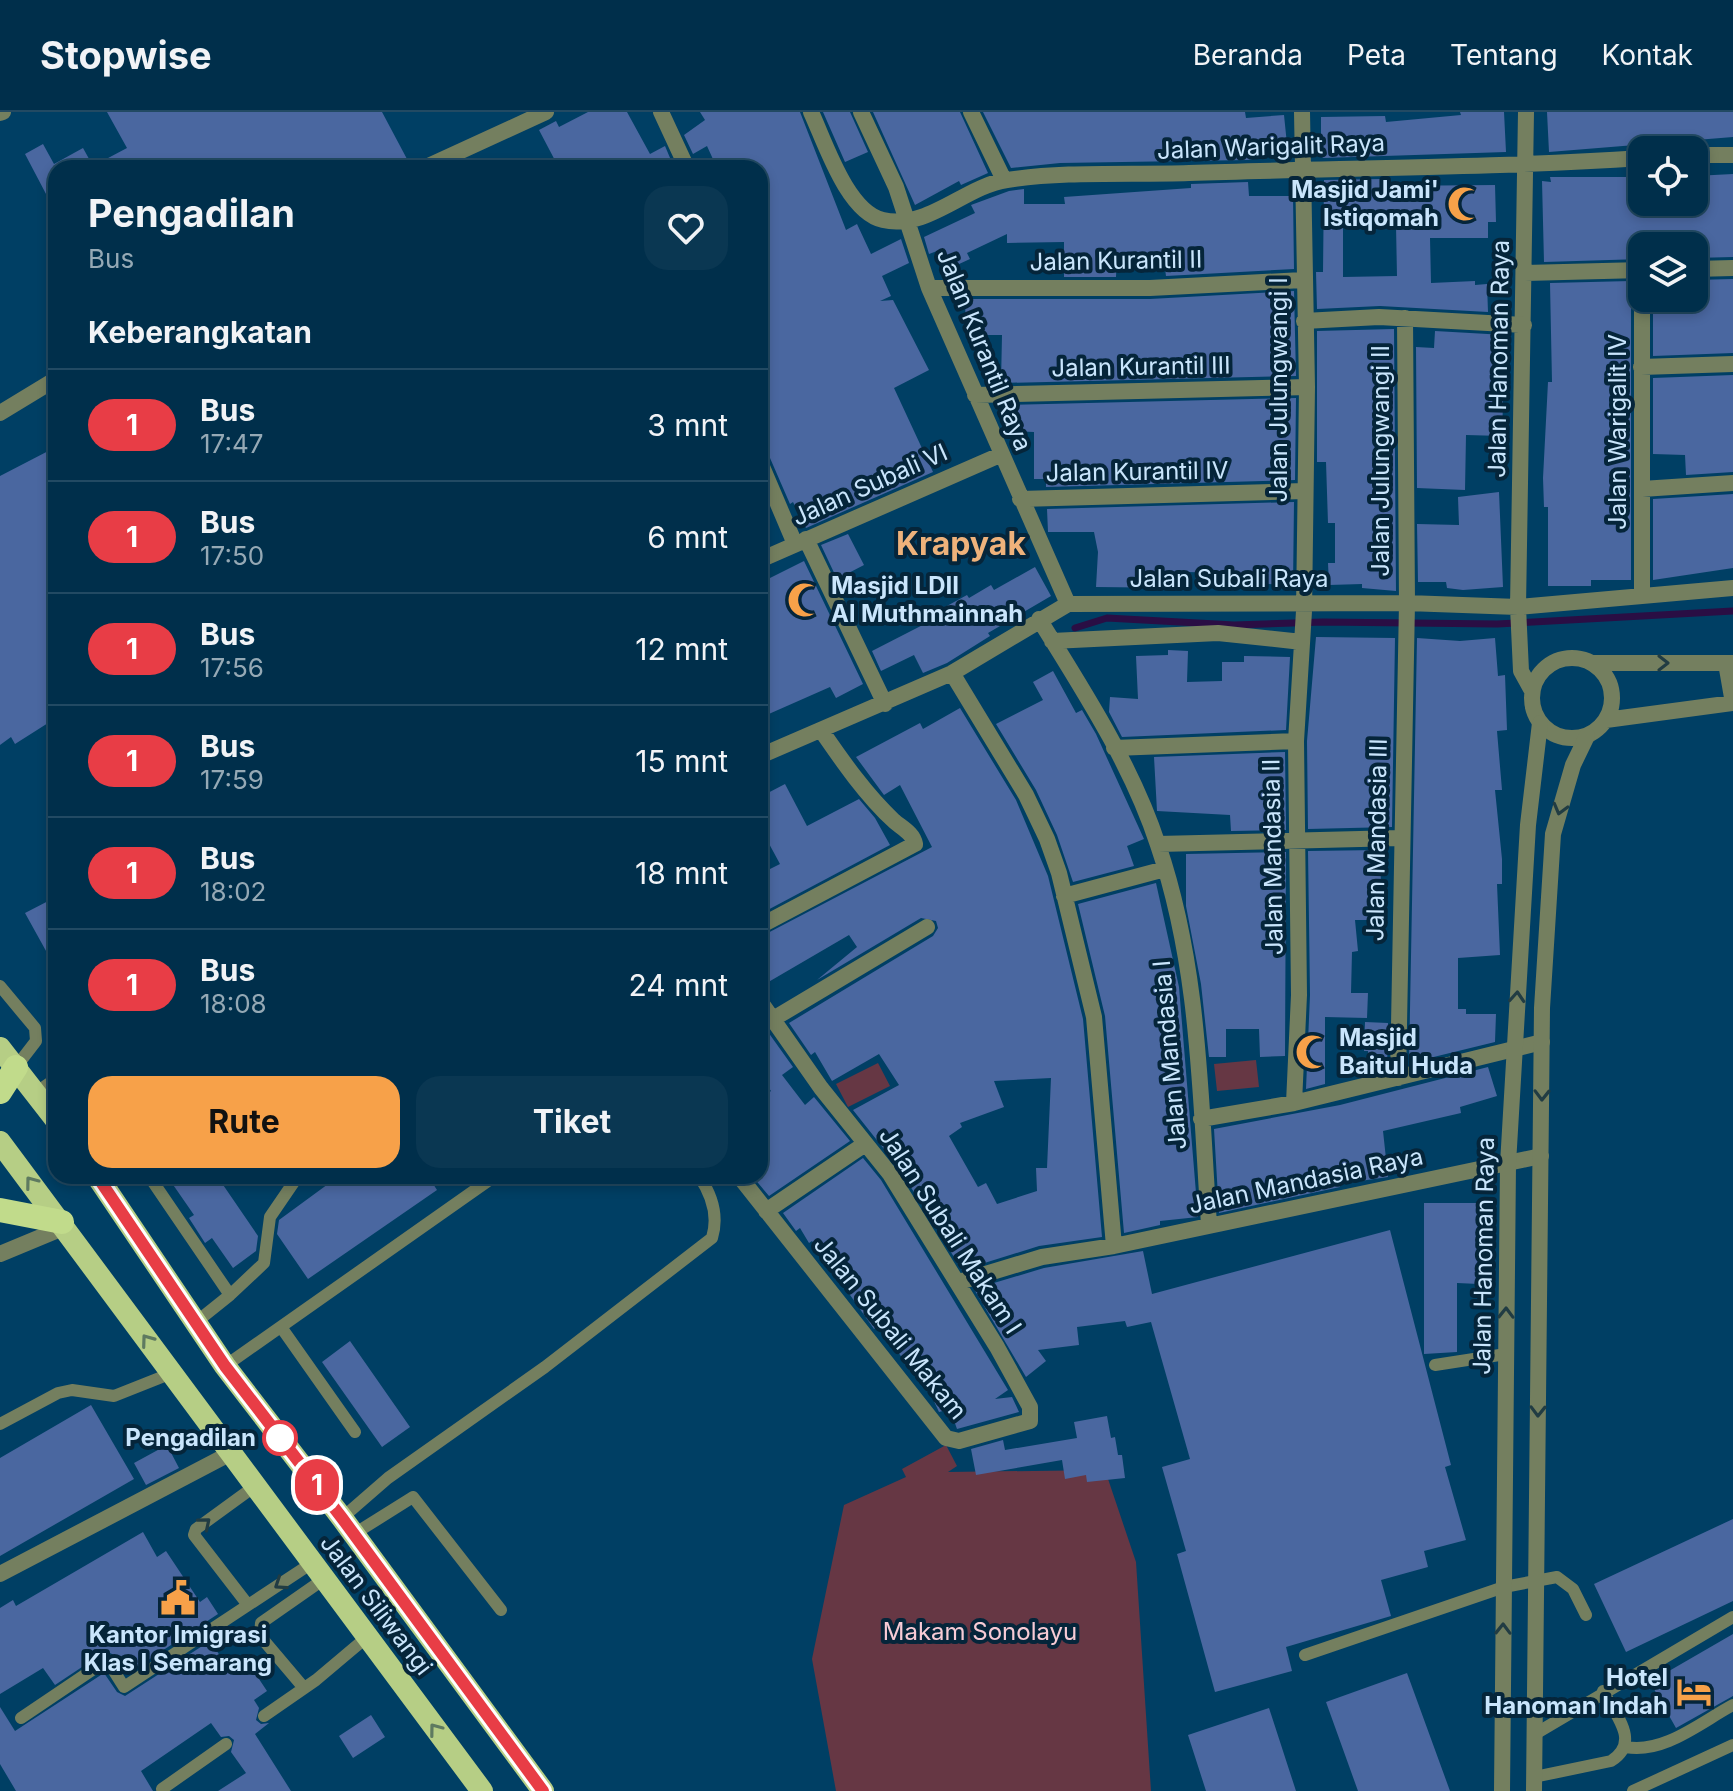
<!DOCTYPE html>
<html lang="id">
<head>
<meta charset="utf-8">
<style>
  body { margin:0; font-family:Inter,sans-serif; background:#0a3752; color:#f1f3f6; height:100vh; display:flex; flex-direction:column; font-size:30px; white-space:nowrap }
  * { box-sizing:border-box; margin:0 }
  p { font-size:26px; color:#95a9b5 }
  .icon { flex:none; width:44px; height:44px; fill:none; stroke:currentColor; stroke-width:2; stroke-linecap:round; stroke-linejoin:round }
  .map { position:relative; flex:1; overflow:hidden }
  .side { position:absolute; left:48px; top:48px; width:720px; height:1024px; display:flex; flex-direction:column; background:#002f4b; border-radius:24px; box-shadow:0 4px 12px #0003,0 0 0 2px #224a63 }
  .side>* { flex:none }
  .badge { padding:0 16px; border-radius:26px; font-size:28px; line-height:52px }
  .tools { position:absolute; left:1628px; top:24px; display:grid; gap:16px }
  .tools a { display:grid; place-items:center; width:80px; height:80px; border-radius:16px; background:#002f4b; box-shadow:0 4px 12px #0003,0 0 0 2px #224a63; font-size:40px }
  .map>.badge { position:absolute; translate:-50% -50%; box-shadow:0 0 0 4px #fff }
  h2 { padding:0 40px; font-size:30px; line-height:72px }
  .round { display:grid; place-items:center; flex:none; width:84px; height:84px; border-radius:24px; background:#0a3752 }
  .head { display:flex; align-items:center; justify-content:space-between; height:136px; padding:0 40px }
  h1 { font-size:38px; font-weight:700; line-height:60px }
  .action { display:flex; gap:16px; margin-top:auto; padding:16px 40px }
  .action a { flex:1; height:92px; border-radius:24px; background:#f7a149; color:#111; font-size:32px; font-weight:700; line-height:92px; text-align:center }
  .action a+a { background:#0a3752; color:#f1f3f6 }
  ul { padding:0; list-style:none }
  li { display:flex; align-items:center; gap:24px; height:112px; padding:0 40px; border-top:2px solid #224a63 }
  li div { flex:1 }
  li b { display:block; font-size:30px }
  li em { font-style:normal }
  li .badge { min-width:88px; font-weight:700; text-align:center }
  header { display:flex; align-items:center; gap:48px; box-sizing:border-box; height:112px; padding:0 40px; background:#002f4b; border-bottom:2px solid #224a63 }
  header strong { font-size:38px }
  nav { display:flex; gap:44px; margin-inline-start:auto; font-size:28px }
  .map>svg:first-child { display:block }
  .green { fill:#663744 }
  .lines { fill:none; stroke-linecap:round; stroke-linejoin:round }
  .stream { stroke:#2a0e44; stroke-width:7 }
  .building { fill:#4a67a0; fill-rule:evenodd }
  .service { stroke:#747f5f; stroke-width:12 }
  .minor { stroke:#747f5f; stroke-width:16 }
  .tertiary { stroke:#747f5f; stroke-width:16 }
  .trunk { stroke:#b6ce85; stroke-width:22 }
  .motorway { stroke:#c1db8b; stroke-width:24 }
  .oneway { stroke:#213c43 }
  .oneway2 { stroke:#5e7a60 }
  .line-casing { stroke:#fff; stroke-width:18 }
  .line { stroke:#e83d46; stroke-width:12 }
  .stop-dot { fill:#fff; stroke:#e83d46; stroke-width:4 }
  .labels { text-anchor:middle; stroke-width:8; stroke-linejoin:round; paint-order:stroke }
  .street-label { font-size:24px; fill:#c9e5fc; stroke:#05253a }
  .poi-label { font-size:24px; font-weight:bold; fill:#c9e5fc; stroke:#05253a; text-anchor:end }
  .stop-label { font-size:24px; font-weight:bold; fill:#c9e5fc; stroke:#05253a; text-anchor:end }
  .park-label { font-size:24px; fill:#f7cbd5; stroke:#05253a }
  .district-label { font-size:32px; font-weight:bold; fill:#eeb27b; stroke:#05253a }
</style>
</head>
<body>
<header>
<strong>Stopwise</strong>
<nav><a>Beranda</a><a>Peta</a><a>Tentang</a><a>Kontak</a></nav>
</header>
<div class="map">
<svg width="1733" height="1679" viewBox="0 0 1733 1679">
  <rect width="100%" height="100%" fill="#003f64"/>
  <path class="green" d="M1256 948 1259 975 1217 979 1214 952Z
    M878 951 890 974 848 995 836 972Z
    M946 1333 957 1354 948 1360 1105 1358 1136 1450 1151 1679H836L812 1547 844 1393 906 1365 902 1357Z"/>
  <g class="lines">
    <path class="stream" d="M1075 516 1107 506 1234 513 1323 510 1497 512 1733 499"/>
  </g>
  <path class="building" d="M107 0H382L407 47 390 56H56V101L25 42 43 32 54 52 83 36 93 54 127 36Z
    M588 0H627L650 42 665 34 673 53 668 56H559L539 18 556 9 559 15Z
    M700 0H800L846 118 857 112 871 142 901 127 909 151 882 164 891 184 880 189 893 188 929 258 894 276 933 360 806 416 793 390 790 392 770 346 760 339V56H717L707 34 693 42 684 23 705 8Z
    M823 0H850L868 40 845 50Z
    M873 0H960L988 61 961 73 959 69 915 93Z
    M983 0H1245L1246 6 1284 3 1288 42 1247 48 1060 51 1011 56Z
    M1460 0H1504L1506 40 1323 46 1321 43V5L1385 4 1386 10 1461 3Z
    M1547 0H1733V25L1696 28V23L1659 27 1660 31 1549 40Z
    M1733 62V145L1694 146V134H1642V147L1544 150 1542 69 1551 70 1550 65H1642V90H1694V64Z
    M1383 67 1384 74 1495 73 1496 110H1488V126H1430L1431 171 1475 169V173L1487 172 1488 200 1380 194 1317 197 1316 160H1323L1324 68ZM1343 113H1396L1397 164 1343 165Z
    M1248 70 1249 84H1293L1294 157 1166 164 1163 141 1117 142 1116 165H1064V130L1007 131V122L967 141 970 147 946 158 937 139 929 142 924 125 975 101 971 93 1009 79 1024 77V92H1065L1064 85 1191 76V72Z
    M1733 167V241L1653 244V186H1694V168Z
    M1631 169V468H1591V474H1548V395H1544L1543 366 1548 270H1552L1550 171Z
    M1294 179 1296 264 1001 271 1002 223H966L965 187H1150Z
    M1394 217 1396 479 1362 476V472L1329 473 1328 451H1335V411H1328L1326 350H1317V219Z
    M1435 219 1505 223 1502 324 1466 323 1465 378 1417 376 1416 235 1434 236Z
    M1733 263V360L1686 363 1685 343 1653 342V266Z
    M1296 286 1295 368 1046 375V367H1034V320L1010 319V293Z
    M56 335V606L15 632 11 625 0 633V364Z
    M1499 380 1503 475 1463 478 1447 476 1446 470H1418L1417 412 1459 413 1458 385Z
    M1733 382V456L1653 468V387Z
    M1294 390 1293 474 1259 471V462L1188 460V476L1096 475 1098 440 1094 420H1048L1047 397Z
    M848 422 864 453 837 467 821 433Z
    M804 449 863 572 836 586 830 575 760 606V471Z
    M1035 455 1051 484 988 521 990 524 947 551 923 561 914 543 881 559 872 539 948 500 945 495 967 483 969 486 991 473 994 478Z
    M1316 525 1395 526 1392 715 1308 717 1307 629Z
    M1417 526 1460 529 1495 526 1498 564 1505 563 1507 618 1497 619 1502 678H1495L1502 747V772H1497L1500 843 1458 846V897H1466V902H1496L1495 930 1409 951Z
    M1168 538 1188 539 1187 570 1222 569V550H1244V544L1290 545 1286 618 1122 625 1109 600 1110 585 1138 587 1136 544 1168 543Z
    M1053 559 1076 601 1082 598 1096 622 1144 727 1127 734 1134 754 1073 770 1057 723 1036 678 996 612 1043 588 1033 570Z
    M960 596 1016 688 1048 764 1083 907 1102 1125 1039 1134 962 1158 899 1056 853 998 899 973 879 942 832 969 815 940 811 943 789 911 933 824 938 816 936 809 921 806 817 868 857 835 849 823 760 875V825L932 735 900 673 884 683 856 645 920 611 923 617ZM1051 966 1047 1056H1036L1037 1079 997 1092 986 1071 978 1075 949 1024 962 1015 960 1011 1004 995 994 969Z
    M1285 640 1286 718 1231 719 1230 703 1157 699 1154 645Z
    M785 672 807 714 859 687 875 706 890 733 760 802V762L780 752 760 715V685Z
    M1380 738 1382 808H1355L1358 839 1352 840 1351 881H1368L1367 906 1325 905V972L1306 977 1310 883 1308 739Z
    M1286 740 1285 944 1260 945 1259 917H1226V945H1209L1201 872 1186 794V742Z
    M1156 771 1179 875 1198 1105 1160 1109V1113L1124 1121 1105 904 1078 792Z
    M56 785V857L25 801Z
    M1365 910 1388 911 1387 957 1369 961 1368 939H1364Z
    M763 913 793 955 782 963 805 993 814 985 850 1029 769 1084 753 1065 760 1064V987L771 979 760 964V915Z
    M1488 955 1497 984 1460 995 1461 1001 1383 1019 1388 1065 1339 1072 1340 1075 1219 1101 1214 1017 1340 993Z
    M863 1046 881 1068 1008 1278 995 1287 1012 1285 1019 1300 957 1317 950 1297 939 1300 917 1253 911 1258 879 1214 874 1217 812 1129 809 1131 800 1116 796 1119 783 1101Z
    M167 1064H217L258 1124 256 1139 233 1156 212 1126 205 1131 189 1106 194 1103Z
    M339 1064H428L437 1078 308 1167 277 1122 279 1108Z
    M1424 1091H1480L1479 1172 1457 1171V1240L1424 1242Z
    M1390 1118 1451 1353 1445 1355 1466 1428 1424 1439 1428 1455 1381 1468 1391 1504 1286 1535 1292 1559 1215 1580 1177 1442 1186 1439 1162 1355 1190 1347 1151 1210 1127 1215 1125 1209 1077 1215 1079 1233 1038 1238 1046 1249 1026 1265 974 1177 1044 1156 1143 1139 1152 1182Z
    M350 1229 410 1315 382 1335 322 1250Z
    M91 1293 134 1367 0 1444V1346Z
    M1107 1304 1111 1326 1115 1325 1118 1343H1122L1125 1366 1087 1370 1086 1363 1065 1367 1062 1348 976 1363 971 1337 1003 1328 1005 1338 1077 1326 1074 1310Z
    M167 1333 179 1356 146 1373 134 1351Z
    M1733 1407V1489L1626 1540 1594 1472Z
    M143 1420 157 1445 166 1439 200 1490 207 1485 218 1502 127 1562 114 1543 106 1539 55 1573 43 1556 0 1582V1496L13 1488 16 1494Z
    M1733 1522V1584L1676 1616 1650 1570Z
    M210 1529 231 1560 247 1549 267 1579 254 1588 259 1596 256 1608 261 1612 269 1611 255 1622 291 1679H218L246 1661 231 1640 234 1628 229 1624 221 1625 211 1611 141 1659 153 1679H16L0 1652V1595L15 1619 104 1561 117 1580 125 1584Z
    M1407 1561 1450 1679H1358L1326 1590Z
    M1269 1596 1296 1679H1206L1188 1623Z
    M371 1603 385 1625 353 1646 339 1624Z"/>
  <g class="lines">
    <path class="service" d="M0 874 35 916 36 929 16 955
      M149 1064 230 1183 195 1211
      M104 1075 123 1064
      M230 1183 264 1151 270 1105 298 1064
      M281 1215 355 1320
      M1435 1253 1506 1242
      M225 1254 495 1064
      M0 1312 58 1281 72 1278 114 1284 172 1261
      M342 1406 388 1366 545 1255 712 1126C719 1103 712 1083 699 1064
      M354 1422 413 1385 501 1498
      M248 1493 194 1423 196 1417 255 1374
      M1305 1543 1504 1475 1557 1465 1573 1477 1586 1503
      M304 1576 260 1524 261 1511 324 1467
      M264 1604 316 1568 367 1525
      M21 1606 107 1548 124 1575 312 1451
      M1535 1622 1733 1505
      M1626 1635C1664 1642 1701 1610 1733 1593
      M1534 1665 1611 1649C1641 1630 1616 1604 1603 1579
      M162 1677 226 1632
      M1633 1679 1733 1633"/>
    <path class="minor" d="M661 0 687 56
      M811 0C825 30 847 100 883 108 928 118 965 74 1007 68 1066 59 1129 63 1189 61 1340 56 1491 56 1642 46
      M861 0 896 75 929 176 1068 492
      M971 0 1004 68
      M1526 0 1518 495 1521 559 1532 579
      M0 1 3 0
      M1694 43H1733
      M424 56 546 0
      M1694 157 1733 156
      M1525 161 1642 158
      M929 176H1150L1303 168
      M1304 209 1379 205 1524 213
      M1641 255 1733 252
      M975 283 1307 275
      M0 301 56 267
      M760 350 795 432
      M1642 377 1733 371
      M1020 387 1304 379
      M806 427 885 592
      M760 448 1000 343
      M1642 482V158
      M1039 507C1083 578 1132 653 1158 733 1200 856 1200 985 1209 1112
      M1052 529 1218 521 1302 530
      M1532 586a40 40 0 1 1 80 0a40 40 0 1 1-80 0Z
      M1593 551H1733
      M1726 551 1733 591
      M952 561 1026 683 1047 727 1059 761 1094 905 1114 1134
      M1606 608 1733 591
      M1114 636 1296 629
      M760 644 952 561 1068 492 1407 491 1518 495 1733 476
      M1158 732 1400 726
      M1064 784 1165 757
      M760 814 915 732C913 721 902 716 894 709 866 683 843 650 821 618
      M773 907 927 815
      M1398 966 1407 491 1405 206
      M37 982 56 969
      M1294 991 1299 883 1296 629 1304 499 1307 275 1302 0
      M1201 1007 1294 991 1542 930
      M739 1064 946 1326 959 1329 1030 1309V1295L997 1235 890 1062 821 976 760 889
      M766 1099 865 1032
      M0 1142 65 1115
      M959 1170 1042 1145 1114 1134 1541 1044
      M0 1462 231 1341"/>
    <path class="tertiary" d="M1502 1679 1508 1052 1528 713 1540 611
      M1534 1679 1542 896 1553 722 1573 653 1587 624"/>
    <path class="trunk" d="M0 936 56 1008
      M0 1030 482 1679
      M97 1064 225 1254 342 1406 543 1679"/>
    <path class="motorway" d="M0 980 16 955
      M0 1098 62 1110"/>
  </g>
  <defs><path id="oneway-chevron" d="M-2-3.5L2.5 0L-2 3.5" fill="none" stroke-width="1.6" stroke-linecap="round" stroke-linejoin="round" transform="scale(2)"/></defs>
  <g class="oneway">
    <use href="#oneway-chevron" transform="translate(1663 551)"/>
    <use href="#oneway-chevron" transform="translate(1560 697) rotate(105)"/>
    <use href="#oneway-chevron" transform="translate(1517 885) rotate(-86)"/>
    <use href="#oneway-chevron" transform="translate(1542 983) rotate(91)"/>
    <use href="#oneway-chevron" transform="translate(1506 1201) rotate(-89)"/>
    <use href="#oneway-chevron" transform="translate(1538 1299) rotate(91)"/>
    <use href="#oneway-chevron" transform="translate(205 1411) rotate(-40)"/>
    <use href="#oneway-chevron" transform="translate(280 1472) rotate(146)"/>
    <use href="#oneway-chevron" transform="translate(1503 1517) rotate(-89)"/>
  </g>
  <g class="oneway2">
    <use href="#oneway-chevron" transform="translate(31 1070) rotate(-127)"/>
    <use href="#oneway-chevron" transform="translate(147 1228) rotate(-126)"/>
    <use href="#oneway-chevron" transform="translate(435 1617) rotate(-127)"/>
  </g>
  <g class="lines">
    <g class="line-casing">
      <path id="line" d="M97 1064 225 1254 342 1406 543 1679"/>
    </g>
    <use href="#line" class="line"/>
  </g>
  <defs>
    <g id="mosque-bare" transform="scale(2.76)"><path d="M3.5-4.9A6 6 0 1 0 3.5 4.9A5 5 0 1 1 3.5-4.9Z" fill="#f7a149" stroke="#05253a" stroke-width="2.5" paint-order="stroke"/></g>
    <g id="civic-bare" transform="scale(2.76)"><path d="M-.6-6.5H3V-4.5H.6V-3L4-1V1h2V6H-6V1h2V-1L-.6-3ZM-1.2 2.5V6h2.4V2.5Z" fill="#f7a149" stroke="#05253a" stroke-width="2.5" paint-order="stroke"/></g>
    <g id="hotel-bare" transform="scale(2.76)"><path d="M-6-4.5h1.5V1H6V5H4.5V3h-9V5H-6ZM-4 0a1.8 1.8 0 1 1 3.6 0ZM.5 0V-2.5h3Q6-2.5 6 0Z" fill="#f7a149" stroke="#05253a" stroke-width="2.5" paint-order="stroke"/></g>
  </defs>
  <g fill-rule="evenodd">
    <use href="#mosque-bare" x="1465" y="92"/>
    <use href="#mosque-bare" x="805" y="488"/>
    <use href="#mosque-bare" x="1313" y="940"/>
    <use href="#civic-bare" x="178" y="1486"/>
    <use href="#hotel-bare" x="1694" y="1580"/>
  </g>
  <circle class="stop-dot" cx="280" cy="1326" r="16"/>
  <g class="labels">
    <g class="street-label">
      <text transform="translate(1271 35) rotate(-2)" y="8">Jalan Warigalit Raya</text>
      <text transform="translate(1116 149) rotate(-1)" y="8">Jalan Kurantil II</text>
      <text transform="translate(984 238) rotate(68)" y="8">Jalan Kurantil Raya</text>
      <text transform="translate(1499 247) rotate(-89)" y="8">Jalan Hanoman Raya</text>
      <text transform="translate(1141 255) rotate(-1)" y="8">Jalan Kurantil III</text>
      <text transform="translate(1279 278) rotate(-90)" y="8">Jalan Julungwangi I</text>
      <text transform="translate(1618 320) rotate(-90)" y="8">Jalan Warigalit IV</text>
      <text transform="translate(1381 349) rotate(-90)" y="8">Jalan Julungwangi II</text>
      <text transform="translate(1137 360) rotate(-1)" y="8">Jalan Kurantil IV</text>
      <text transform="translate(870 373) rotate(-24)" y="8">Jalan Subali VI</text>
      <text x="1229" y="475">Jalan Subali Raya</text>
      <text transform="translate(1377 728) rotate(-89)" y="8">Jalan Mandasia III</text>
      <text transform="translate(1273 745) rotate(-91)" y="8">Jalan Mandasia II</text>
      <text transform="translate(1170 943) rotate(-95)" y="8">Jalan Mandasia I</text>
      <text transform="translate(1306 1069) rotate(-12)" y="8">Jalan Mandasia Raya</text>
      <text transform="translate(950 1119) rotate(57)" y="8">Jalan Subali Makam I</text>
      <text transform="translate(1484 1144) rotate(-89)" y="8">Jalan Hanoman Raya</text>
      <text transform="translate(890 1216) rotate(51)" y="8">Jalan Subali Makam</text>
      <text transform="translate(376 1493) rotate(53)" y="8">Jalan Siliwangi</text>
    </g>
    <g class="poi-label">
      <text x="1439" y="86">Masjid Jami'<tspan x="1439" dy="28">Istiqomah</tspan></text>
      <text x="831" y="482" text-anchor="start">Masjid LDII<tspan x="831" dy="28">Al Muthmainnah</tspan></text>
      <text x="1339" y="934" text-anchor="start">Masjid<tspan x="1339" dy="28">Baitul Huda</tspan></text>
      <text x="178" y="1531" text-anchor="middle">Kantor Imigrasi<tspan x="178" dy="28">Klas I Semarang</tspan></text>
      <text x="1668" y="1574">Hotel<tspan x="1668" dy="28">Hanoman Indah</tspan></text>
    </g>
    <g class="stop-label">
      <text x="256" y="1334">Pengadilan</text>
    </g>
    <g class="park-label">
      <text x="980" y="1528">Makam Sonolayu</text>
    </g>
    <g class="district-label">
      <text x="961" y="443">Krapyak</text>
    </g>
  </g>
</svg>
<div class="tools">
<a><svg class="icon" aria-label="locate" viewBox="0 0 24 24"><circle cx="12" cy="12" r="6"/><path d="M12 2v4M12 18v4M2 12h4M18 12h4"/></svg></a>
<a><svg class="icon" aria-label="layers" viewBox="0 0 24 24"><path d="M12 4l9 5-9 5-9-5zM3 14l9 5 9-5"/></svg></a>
</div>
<b class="badge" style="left:317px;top:1373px;background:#e83d46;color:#fff">1</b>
<section class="side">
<div class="head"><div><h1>Pengadilan</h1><p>Bus</p></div><a class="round"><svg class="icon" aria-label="heart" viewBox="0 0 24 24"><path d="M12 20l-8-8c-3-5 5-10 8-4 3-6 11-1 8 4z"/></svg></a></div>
<h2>Keberangkatan</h2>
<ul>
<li><span class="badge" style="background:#e83d46;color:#fff">1</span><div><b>Bus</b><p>17:47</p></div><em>3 mnt</em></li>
<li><span class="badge" style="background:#e83d46;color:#fff">1</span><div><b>Bus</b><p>17:50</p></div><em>6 mnt</em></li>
<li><span class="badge" style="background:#e83d46;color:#fff">1</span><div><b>Bus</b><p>17:56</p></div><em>12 mnt</em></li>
<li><span class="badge" style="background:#e83d46;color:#fff">1</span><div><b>Bus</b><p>17:59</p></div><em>15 mnt</em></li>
<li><span class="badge" style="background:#e83d46;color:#fff">1</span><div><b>Bus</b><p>18:02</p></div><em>18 mnt</em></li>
<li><span class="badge" style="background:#e83d46;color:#fff">1</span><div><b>Bus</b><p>18:08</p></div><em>24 mnt</em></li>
</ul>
<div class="action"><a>Rute</a><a>Tiket</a></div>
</section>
</div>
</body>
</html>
